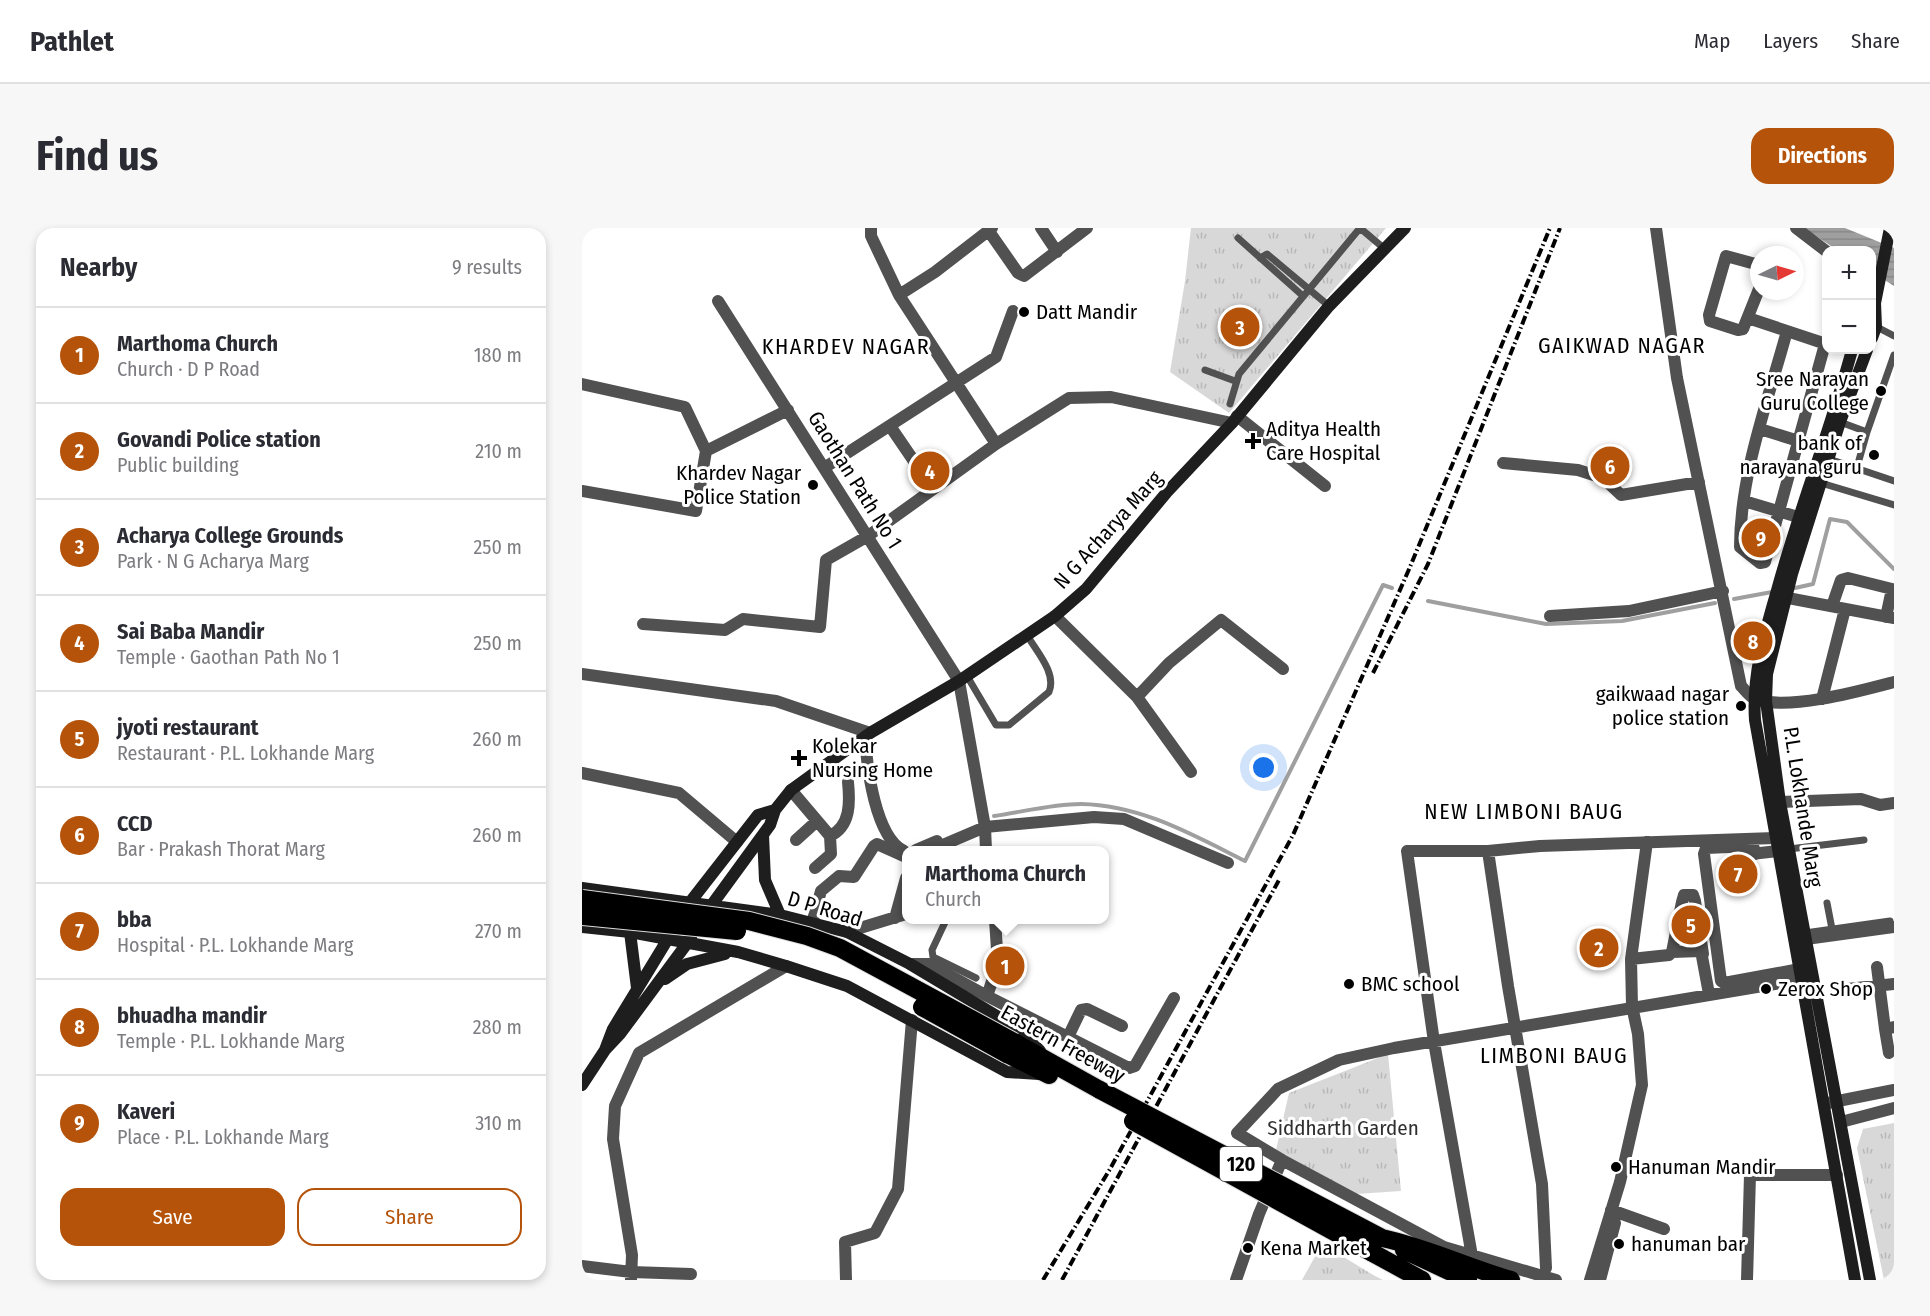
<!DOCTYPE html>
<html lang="en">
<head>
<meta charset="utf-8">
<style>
  :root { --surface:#fff; --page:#f7f7f7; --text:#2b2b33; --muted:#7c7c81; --line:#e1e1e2; --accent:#b45309 }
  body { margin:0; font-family:"Fira Sans Condensed",sans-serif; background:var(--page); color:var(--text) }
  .controls { position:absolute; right:18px; top:18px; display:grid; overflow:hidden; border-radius:12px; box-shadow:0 3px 9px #0003 }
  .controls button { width:54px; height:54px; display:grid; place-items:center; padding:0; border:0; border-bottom:2px solid var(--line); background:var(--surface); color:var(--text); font:30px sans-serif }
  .compass { position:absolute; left:1168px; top:18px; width:54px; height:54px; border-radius:50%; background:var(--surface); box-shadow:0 3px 9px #0003; rotate:85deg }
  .you { position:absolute; left:682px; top:540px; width:21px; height:21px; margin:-15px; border:4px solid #fff; border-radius:50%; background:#1a73e8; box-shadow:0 0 0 9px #1a73e833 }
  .badge { display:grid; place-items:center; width:39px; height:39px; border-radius:50%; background:var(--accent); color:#fff; font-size:20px; font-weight:700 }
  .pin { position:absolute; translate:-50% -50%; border:3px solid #fff; box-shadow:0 2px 6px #0006 }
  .popup { position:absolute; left:320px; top:618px; width:207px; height:78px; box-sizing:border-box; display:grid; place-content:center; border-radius:12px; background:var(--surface); filter:drop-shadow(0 2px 4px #0005); font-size:20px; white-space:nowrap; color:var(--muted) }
  .popup b { font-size:22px; color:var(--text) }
  .popup::after { content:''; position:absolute; left:50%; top:100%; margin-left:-12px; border:12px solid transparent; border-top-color:var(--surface) }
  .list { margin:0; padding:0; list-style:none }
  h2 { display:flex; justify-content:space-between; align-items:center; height:78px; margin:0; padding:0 24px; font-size:26px }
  h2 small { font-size:20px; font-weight:400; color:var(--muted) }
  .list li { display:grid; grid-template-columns:39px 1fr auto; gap:18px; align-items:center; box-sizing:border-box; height:96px; padding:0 24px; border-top:2px solid var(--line) }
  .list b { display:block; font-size:22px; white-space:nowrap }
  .list p { margin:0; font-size:20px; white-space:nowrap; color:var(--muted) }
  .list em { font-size:20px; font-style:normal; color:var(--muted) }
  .actions { display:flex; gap:12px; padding:18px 24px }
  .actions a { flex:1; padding:14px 0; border:2px solid var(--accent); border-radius:18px; text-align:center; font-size:21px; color:var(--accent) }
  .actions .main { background:var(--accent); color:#fff }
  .map { position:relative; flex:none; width:1312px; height:1052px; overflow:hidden; border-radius:18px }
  header { display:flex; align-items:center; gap:36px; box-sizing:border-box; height:84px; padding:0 30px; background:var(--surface); border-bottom:2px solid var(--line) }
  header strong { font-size:28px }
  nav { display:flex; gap:33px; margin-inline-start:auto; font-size:21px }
  .intro { display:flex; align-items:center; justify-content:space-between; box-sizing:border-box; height:144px; padding:0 36px }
  h1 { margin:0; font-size:42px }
  .button { padding:15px 27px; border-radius:18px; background:var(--accent); color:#fff; font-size:21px; font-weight:700 }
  main { display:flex; gap:36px; padding:0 36px }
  aside { flex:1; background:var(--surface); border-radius:18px; box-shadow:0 3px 9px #0003 }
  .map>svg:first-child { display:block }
</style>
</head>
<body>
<header>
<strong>Pathlet</strong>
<nav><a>Map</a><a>Layers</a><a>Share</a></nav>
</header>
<div class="intro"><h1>Find us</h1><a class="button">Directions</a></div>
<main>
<aside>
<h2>Nearby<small>9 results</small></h2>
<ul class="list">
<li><span class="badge">1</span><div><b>Marthoma Church</b><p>Church · D P Road</p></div><em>180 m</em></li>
<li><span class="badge">2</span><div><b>Govandi Police station</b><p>Public building</p></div><em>210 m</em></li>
<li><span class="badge">3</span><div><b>Acharya College Grounds</b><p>Park · N G Acharya Marg</p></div><em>250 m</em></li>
<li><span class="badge">4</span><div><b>Sai Baba Mandir</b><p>Temple · Gaothan Path No 1</p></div><em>250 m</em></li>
<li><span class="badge">5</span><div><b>jyoti restaurant</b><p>Restaurant · P.L. Lokhande Marg</p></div><em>260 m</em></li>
<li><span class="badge">6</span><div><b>CCD</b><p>Bar · Prakash Thorat Marg</p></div><em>260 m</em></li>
<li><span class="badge">7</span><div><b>bba</b><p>Hospital · P.L. Lokhande Marg</p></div><em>270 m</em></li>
<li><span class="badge">8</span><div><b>bhuadha mandir</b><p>Temple · P.L. Lokhande Marg</p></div><em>280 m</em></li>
<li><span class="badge">9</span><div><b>Kaveri</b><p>Place · P.L. Lokhande Marg</p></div><em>310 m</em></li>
</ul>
<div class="actions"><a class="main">Save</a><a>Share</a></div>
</aside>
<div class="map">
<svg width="1312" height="1052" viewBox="0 0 1312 1052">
  <defs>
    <pattern id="park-tufts" width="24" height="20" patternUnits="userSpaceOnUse" patternTransform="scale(1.5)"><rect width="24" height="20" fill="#d8d8d8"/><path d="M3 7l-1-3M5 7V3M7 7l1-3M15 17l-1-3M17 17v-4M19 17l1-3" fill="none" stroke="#b8b8b8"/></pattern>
    <pattern id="water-rules" width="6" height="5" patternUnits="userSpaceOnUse" patternTransform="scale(1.5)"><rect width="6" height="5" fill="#9f9f9f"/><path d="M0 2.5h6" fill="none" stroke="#878787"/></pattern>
  </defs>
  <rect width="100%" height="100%" fill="#fff"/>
  <!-- park -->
  <path fill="url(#park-tufts)" d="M 609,0 L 804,0 L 647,185 L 588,144 L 603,53 Z
    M 806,826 L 819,963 L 774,966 L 694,922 L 707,865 Z
    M 1312,895 L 1312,1052 L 1302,1052 L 1275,920 L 1281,901 Z
    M 740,1016 L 793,1048 L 801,1052 L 720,1052 Z"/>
  <!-- water -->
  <path fill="url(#water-rules)" d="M 1222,0 L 1263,0 L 1312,20 L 1312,58 L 1290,44 L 1290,22 L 1255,22 Z"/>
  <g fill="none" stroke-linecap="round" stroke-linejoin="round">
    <!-- stream -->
    <path stroke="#9f9f9f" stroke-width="4" d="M 1213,360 L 1231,356 L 1248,291 L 1265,294 L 1312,341
      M 1152,371 L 1190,364
      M 846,373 L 964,396 L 1040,393 L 1133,375
      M 412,588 C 440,584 471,576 499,576 C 559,577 611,607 663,633 L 801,357 L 810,360"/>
    <defs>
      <path id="motorway" d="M 432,814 L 518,862
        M 425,826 L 467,847
        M 800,1010 C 846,1020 884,1039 929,1052
        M 822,1022 L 886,1052
        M 789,1024 L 840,1052"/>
    </defs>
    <!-- motorway casing -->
    <use href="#motorway" stroke="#dbdbdb" stroke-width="20"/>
    <!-- service -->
    <path stroke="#515151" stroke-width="7" d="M 778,0 L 804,22
      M 656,10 L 721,68
      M 678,30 L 685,26 L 747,78
      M 1293,98 L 1312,108
      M 623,142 L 653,153
      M 648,176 L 657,146 L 778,0
      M 1258,194 L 1285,204 L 1277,232
      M 1285,204 L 1312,127
      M 1247,231 L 1312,253
      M 1239,255 L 1312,277
      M 385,448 L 414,497 L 427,497 L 467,464 C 475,445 454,423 445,407
      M 1207,621 L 1282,612
      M 1245,675 L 1250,701
      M 364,692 L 350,722 L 351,729 L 394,750
      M 1223,705 L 1308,693"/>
    <!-- minor -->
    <path stroke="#515151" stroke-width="12" d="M 289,0 L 289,8 L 317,67 L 414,216
      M 459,0 L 475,24
      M 1074,0 L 1095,150 L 1159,458 C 1163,462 1168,469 1173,471 C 1206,483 1278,463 1312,454
      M 1214,0 L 1244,23
      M 406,2 L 436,45 L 442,48 L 505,0
      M 1177,37 L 1144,28 L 1127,87 L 1128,93 L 1156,102 L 1161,101 L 1177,61
      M 317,67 L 353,44 L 410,0
      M 136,73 L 377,453 L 403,599 L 404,622
      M 1166,90 L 1244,116
      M 1205,103 C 1186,173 1158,246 1158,319 L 1178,335 L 1183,334 L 1243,116
      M 0,156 L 103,179 L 124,223 L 114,283 L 0,263
      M 655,188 L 743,258
      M 308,198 L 351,261
      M 1178,201 L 1239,220
      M 124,223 L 206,182
      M 921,235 L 996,242 L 1021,250 L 1039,267 L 1117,254
      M 242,240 L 414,129 L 431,83
      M 1162,273 L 1216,289
      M 1195,368 L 1312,390
      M 1250,378 L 1259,352 L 1266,350 L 1310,361 L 1304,389
      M 473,388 L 555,469 L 609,544
      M 968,388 L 1047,383 L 1141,363
      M 61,396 L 143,402 L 161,391 L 238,399 L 244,332 L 286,308 L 414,216 L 487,170 L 529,169 L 650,195
      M 0,446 L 194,473 L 288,505
      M 555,469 L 587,435 L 639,392 L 701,441
      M 1240,471 L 1263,381
      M 283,509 C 285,539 293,609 322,623
      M 0,545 L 97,565 L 155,614
      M 209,562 L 248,608 L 249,626 L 233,640
      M 1198,574 L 1279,571 L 1298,577 L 1312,575
      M 248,608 C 269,598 268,574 266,554
      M 214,612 L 235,593
      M 334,622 L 355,613
      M 349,622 L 403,599 L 512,589 L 542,591 L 646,635
      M 906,623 L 926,758 L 960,956 L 964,1040
      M 1174,626 L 1171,618 L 1124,620 L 1122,626 L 1139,753 L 1142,755 L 1218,741
      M 1160,627 L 1196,623
      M 313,690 L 324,650
      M 230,695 L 239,663 L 257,648 L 272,649 L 292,618 L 295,616 L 324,629
      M 265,704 L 324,686
      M 1224,711 L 1312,699
      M 1090,724 L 1119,723 L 1127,766
      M 1049,731 L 1087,727 L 1090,724 L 1100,674 L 1102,667 L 1111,667 L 1113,673 L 1121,726
      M 328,736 L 347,736 L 405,768 L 416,736 L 413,692
      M 1295,739 L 1303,801 L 1312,799
      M 1265,761 L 1312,756
      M 405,768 L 547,840 L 553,838 L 592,770
      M 1303,801 L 1307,825
      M 486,809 L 499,782 L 505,781 L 540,798
      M 1246,875 L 1312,862
      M 1259,894 L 1312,880
      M 700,932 L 862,1019 L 974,1052
      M 1029,982 L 1082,1001
      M 890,1028 L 852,814 L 825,623 L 906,623 L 958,618 L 1193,610
      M 0,1038 L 49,1044 L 109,1046
      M 49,1052 L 50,1027 L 31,911 L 33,878 L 57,825 L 204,738
      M 264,1052 L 263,1014 L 293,1005 L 316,961 L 330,792
      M 654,1052 L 677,986 L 700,932 L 655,905 L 696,861 L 757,832 L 812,820 L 1229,750
      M 1008,1052 L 1038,954 L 1060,857 L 1056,806 L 1050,778 L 1049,731 L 1065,614
      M 1018,1052 L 1033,995
      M 1165,1052 L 1168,947 L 1255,947"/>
    <!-- secondary -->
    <path stroke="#1e1e1e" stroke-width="12" d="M 1290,110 L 1294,99 L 1293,75 L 1308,0
      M 1270,122 C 1248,204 1216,284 1194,366 C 1182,407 1170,449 1173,492 L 1273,1052
      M 1285,122 L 1258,194 L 1210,346 L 1185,446 L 1184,473 L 1198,574 L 1288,1052
      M 181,607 L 183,652 L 198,687
      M 0,660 L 198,687 L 265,704 L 328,736 L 438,802 L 458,823
      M 126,682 L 188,597 L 193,582
      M 0,699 L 48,704 L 156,724 L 204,738 L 265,758 L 425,844 L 457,846
      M 48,704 L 55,760
      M 83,751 L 105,736 L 143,726
      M 23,822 L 31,801 L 109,673 L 176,587 L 193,582 L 209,562 L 288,505 L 377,453 L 473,388 L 504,361 L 585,264 L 650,195 L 747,78 L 823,0
      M 0,857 L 23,822 L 38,806 L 109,710"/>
    <!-- motorway -->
    <use href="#motorway" stroke="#000" stroke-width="18"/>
    <!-- rail -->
    <path stroke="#000" stroke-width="4" stroke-dasharray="9 3 1.5 3" stroke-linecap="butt" d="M 791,445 L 846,336 L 978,0
      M 461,1052 L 528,941 L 711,607 L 828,339 L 968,0
      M 480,1052 L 697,652"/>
    <defs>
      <path id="motorway-bridge" d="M 0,671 L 167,693 L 225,708 L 258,720 L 432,814
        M 0,688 L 155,703
        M 340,779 L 425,826
        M 518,862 L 800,1010
        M 551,893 L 789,1024"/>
    </defs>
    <!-- motorway-bridge casing -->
    <use href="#motorway-bridge" stroke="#dbdbdb" stroke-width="20" stroke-linecap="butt"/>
    <!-- motorway-bridge -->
    <use href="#motorway-bridge" stroke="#000" stroke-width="18"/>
  </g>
  <!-- markers -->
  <g fill="#000" stroke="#fff" stroke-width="2">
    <circle cx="442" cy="84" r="6"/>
    <circle cx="1299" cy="163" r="6"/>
    <path d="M668 204h6v6h6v6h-6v6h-6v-6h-6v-6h6z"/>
    <circle cx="1292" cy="227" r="6"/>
    <circle cx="231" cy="257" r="6"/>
    <circle cx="1159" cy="478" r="6"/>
    <path d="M214 521h6v6h6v6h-6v6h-6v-6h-6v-6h6z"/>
    <circle cx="767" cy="756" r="6"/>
    <circle cx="1184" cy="761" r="6"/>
    <circle cx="1034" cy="939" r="6"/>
    <circle cx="1037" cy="1016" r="6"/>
    <circle cx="666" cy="1020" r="6"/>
  </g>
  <g text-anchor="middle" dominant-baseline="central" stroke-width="6" stroke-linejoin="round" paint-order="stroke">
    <!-- shield labels -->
    <rect fill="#fff" stroke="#4c4c4c" stroke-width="1.5" x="638" y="919" width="42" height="34" rx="4.5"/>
    <g font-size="20" font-weight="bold" fill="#000">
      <text x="659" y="936">120</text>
    </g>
    <!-- poi labels -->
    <g font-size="21" fill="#000" stroke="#fff" text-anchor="start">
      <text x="454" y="84">Datt Mandir</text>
      <text x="1287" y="151" text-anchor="end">Sree Narayan<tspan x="1287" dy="24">Guru College</tspan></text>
      <text x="684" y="201">Aditya Health<tspan x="684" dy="24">Care Hospital</tspan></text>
      <text x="1280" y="215" text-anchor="end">bank of<tspan x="1280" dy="24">narayana guru</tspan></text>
      <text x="219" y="245" text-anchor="end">Khardev Nagar<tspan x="219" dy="24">Police Station</tspan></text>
      <text x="1147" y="466" text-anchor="end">gaikwaad nagar<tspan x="1147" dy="24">police station</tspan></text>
      <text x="230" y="518">Kolekar<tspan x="230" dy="24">Nursing Home</tspan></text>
      <text x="779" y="756">BMC school</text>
      <text x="1196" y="761">Zerox Shop</text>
      <text x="1046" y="939">Hanuman Mandir</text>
      <text x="1049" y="1016">hanuman bar</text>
      <text x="678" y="1020">Kena Market</text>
    </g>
    <!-- street labels -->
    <g font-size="21" fill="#000" stroke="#fff">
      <text transform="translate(273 252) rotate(58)">Gaothan Path No 1</text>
      <text transform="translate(526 302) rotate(-48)">N G Acharya Marg</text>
      <text transform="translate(1221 579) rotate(81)">P.L. Lokhande Marg</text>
      <text transform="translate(243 681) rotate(17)">D P Road</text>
      <text transform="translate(481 816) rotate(29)">Eastern Freeway</text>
    </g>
    <!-- park labels -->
    <g font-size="21" fill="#2f2f2f" stroke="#fff">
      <text x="761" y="900">Siddharth Garden</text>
    </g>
    <!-- neighbourhood labels -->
    <g font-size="22" letter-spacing="1.5" fill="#000" stroke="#fff">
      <text x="1040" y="117">GAIKWAD NAGAR</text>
      <text x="264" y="118">KHARDEV NAGAR</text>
      <text x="942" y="583">NEW LIMBONI BAUG</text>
      <text x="972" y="827">LIMBONI BAUG</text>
    </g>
  </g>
</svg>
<div class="controls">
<button>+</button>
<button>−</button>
</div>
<svg class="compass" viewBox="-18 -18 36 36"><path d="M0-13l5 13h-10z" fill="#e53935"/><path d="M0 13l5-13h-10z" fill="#7c7c81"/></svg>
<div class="you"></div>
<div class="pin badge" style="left:423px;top:738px">1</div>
<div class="popup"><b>Marthoma Church</b>Church</div>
<div class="pin badge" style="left:1017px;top:720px">2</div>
<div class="pin badge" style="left:658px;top:99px">3</div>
<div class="pin badge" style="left:348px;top:243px">4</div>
<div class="pin badge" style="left:1109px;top:697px">5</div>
<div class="pin badge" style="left:1028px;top:238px">6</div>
<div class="pin badge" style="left:1156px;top:646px">7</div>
<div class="pin badge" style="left:1171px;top:413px">8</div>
<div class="pin badge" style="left:1179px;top:310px">9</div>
</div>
</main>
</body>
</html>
